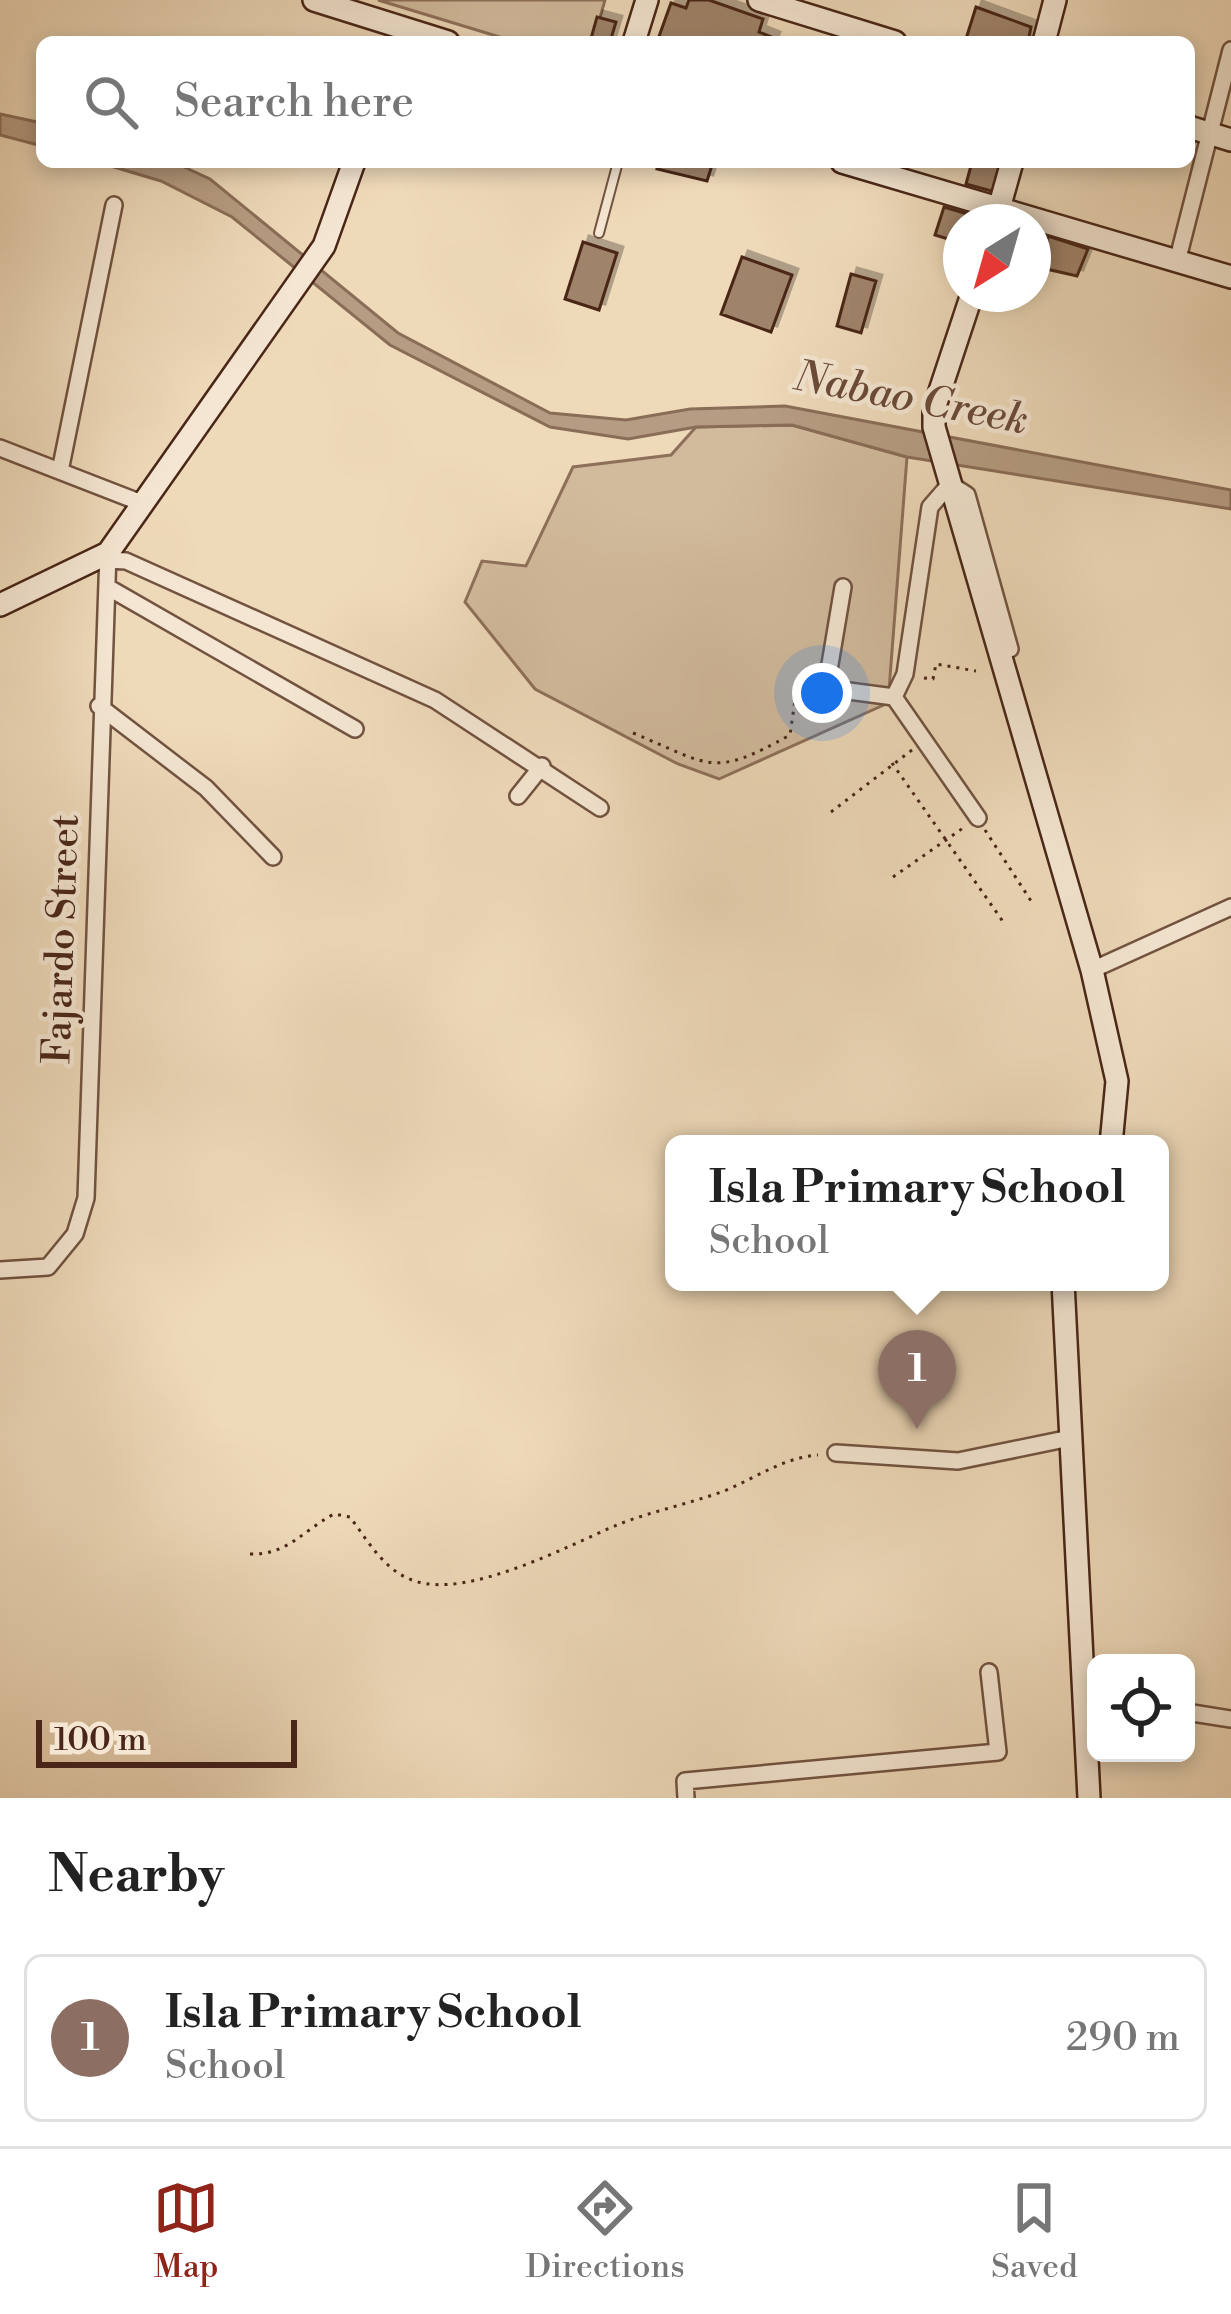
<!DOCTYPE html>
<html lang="en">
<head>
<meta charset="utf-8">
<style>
  :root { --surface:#fff; --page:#f2f2f2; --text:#222; --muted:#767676; --line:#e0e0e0; --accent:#8f2418 }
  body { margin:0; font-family:"Libre Bodoni",serif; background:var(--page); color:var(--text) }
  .controls { position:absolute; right:36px; bottom:36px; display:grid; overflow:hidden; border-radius:18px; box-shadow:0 6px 18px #0003 }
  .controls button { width:108px; height:108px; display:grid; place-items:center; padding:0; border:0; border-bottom:3px solid var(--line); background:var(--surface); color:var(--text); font:60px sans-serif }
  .compass { position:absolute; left:943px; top:204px; width:108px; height:108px; border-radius:50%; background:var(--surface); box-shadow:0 6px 18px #0003; rotate:217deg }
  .scale { position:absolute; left:36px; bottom:30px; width:261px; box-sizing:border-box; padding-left:12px; border:6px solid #492617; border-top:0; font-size:33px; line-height:42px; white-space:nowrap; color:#492617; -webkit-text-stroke:9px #f4e6d2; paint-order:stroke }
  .you { position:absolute; left:822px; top:693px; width:42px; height:42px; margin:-30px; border:9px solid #fff; border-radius:50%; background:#1a73e8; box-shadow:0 0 0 18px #1a73e833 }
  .badge { display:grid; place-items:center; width:78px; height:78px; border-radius:50%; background:var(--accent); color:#fff; font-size:39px; font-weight:700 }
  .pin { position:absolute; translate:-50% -99px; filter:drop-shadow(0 3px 6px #0008) }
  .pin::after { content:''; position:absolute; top:63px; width:42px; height:36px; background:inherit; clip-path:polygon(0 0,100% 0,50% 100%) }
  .popup { position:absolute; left:665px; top:1135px; width:504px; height:156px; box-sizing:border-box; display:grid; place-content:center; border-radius:18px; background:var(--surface); filter:drop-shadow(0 3px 9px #0005); font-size:39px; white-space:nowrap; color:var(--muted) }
  .popup b { font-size:45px; color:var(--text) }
  .popup::after { content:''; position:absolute; left:50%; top:100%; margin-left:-24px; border:24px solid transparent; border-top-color:var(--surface) }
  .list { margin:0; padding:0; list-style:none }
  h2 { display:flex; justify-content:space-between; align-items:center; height:156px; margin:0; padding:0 48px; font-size:51px }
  h2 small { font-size:39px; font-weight:400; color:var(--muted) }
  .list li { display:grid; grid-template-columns:78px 1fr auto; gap:36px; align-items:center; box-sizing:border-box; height:168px; margin:0 24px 24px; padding:0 24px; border:3px solid var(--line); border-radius:18px }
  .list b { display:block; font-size:45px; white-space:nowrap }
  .list p { margin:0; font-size:39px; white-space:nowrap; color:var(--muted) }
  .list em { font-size:39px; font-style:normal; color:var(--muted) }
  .icon { flex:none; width:66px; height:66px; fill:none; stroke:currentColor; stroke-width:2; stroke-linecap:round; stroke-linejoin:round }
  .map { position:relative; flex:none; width:1231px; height:1798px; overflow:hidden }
  .search { position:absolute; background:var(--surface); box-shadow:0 6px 18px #0003; left:36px; right:36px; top:36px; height:132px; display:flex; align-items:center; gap:30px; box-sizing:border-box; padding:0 42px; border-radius:18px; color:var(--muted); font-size:45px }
  .sheet { height:348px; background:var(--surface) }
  nav { display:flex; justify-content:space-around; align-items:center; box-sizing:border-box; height:168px; border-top:3px solid var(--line); background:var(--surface); font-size:33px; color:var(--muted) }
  nav a { display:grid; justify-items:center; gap:6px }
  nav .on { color:var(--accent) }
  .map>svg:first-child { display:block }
</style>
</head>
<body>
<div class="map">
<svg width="1231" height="1798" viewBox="0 0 1231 1798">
  <defs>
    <filter id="shadow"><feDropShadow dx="6" dy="-6" stdDeviation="0" flood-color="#0004"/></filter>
  </defs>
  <rect width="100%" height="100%" fill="#eed9b9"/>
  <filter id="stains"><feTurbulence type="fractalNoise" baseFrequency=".00167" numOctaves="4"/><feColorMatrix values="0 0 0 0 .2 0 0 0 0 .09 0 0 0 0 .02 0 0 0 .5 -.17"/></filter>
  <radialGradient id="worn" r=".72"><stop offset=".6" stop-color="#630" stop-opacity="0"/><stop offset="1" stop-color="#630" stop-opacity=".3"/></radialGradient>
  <!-- green -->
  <path fill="#d2bb9d" stroke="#8e705a" stroke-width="3" d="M 378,0 L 605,0 L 593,42 L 516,42 Z
    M 792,425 L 907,457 L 888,703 L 719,779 L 678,764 L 535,689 L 465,602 L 482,561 L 526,566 L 573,467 L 671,455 L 696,427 Z"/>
  <!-- water -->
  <path fill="#b69c82" stroke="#8a6d57" stroke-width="3" d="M 0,114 L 42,123 L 42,146 L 0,135 Z
    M 97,162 L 173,162 L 210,179 L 398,333 L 550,413 L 626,420 L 690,409 L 785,406 L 1231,490 L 1231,509 L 907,457 L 792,425 L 696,427 L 628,439 L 550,427 L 390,345 L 232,217 L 161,181 Z"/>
  <!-- building -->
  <path fill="#9f836b" stroke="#492617" stroke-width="3" filter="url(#shadow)" d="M 689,0 L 709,0 L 763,19 L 759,32 L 774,38 L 772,42 L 657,42 L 671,3 L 686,8 Z
    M 976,7 L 1031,27 L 1028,42 L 965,42 Z
    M 597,17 L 616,22 L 610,42 L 590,42 Z
    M 659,162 L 713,162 L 707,181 L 657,169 Z
    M 972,162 L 1004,162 L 995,192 L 966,184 Z
    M 944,207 L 991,221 L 990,222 L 961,222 L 961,243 L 935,235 Z
    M 1048,236 L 1088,249 L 1077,276 L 1042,268 Z
    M 583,242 L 617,253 L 599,310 L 565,299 Z
    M 742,257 L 792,275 L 771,332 L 721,314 Z
    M 851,274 L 876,281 L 861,333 L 837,326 Z"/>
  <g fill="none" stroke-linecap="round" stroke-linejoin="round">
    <defs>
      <path id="lane" d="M 599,233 L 618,162"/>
      <path id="street" d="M 1177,262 L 1231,50
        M 0,448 L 139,502
        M 60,471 L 114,205
        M 109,560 L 126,561 L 435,700 L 600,808
        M 843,587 L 826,688 L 894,697 L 905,674 L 930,507 L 950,484 L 967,495 L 1010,649
        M 109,588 L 355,729
        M 894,697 L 978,818
        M 99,706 L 206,788 L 273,857
        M 518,796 L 542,766
        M 1092,970 L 1231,907
        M 0,1270 L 48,1267 L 75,1234 L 86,1198 L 108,553
        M 836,1453 L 958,1461 L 1070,1438
        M 1186,1712 L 1231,1719
        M 686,1798 L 685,1781 L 998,1752 L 989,1672"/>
      <path id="secondary" d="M 314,0 L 448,42
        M 759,0 L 895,42
        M 634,42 L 647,0
        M 1044,42 L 1055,0
        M 1189,127 L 1231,140
        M 842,162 L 1231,277
        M 996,219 L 1012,162
        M 972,294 L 934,409 L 934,427 L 1092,970 L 1117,1081 L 1111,1144
        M 0,605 L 108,553 L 324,246 L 354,162
        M 1063,1282 L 1089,1798"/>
    </defs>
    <!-- lane casing -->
    <use href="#lane" stroke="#725340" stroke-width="12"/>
    <!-- street casing -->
    <use href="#street" stroke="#725340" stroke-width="20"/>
    <!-- secondary casing -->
    <use href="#secondary" stroke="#492617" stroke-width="26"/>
    <!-- path -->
    <path stroke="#492617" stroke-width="3" stroke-dasharray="3 6" stroke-linecap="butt" d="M 924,678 L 933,679 L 936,664 L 976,671
      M 633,733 C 711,765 711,779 790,735 L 797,686 L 808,687
      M 892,763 L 1004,923
      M 831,812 L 912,750
      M 985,830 L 1033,904
      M 893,877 L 966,826
      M 250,1554 C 288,1555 302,1531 334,1514 L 350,1517 C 368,1541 385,1572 415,1581 C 469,1599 567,1546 617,1525 C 652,1511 689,1504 724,1491 C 756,1478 782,1458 818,1455"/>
    <!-- lane -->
    <use href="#lane" stroke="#f4e6d2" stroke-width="8"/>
    <!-- street -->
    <use href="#street" stroke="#f4e6d2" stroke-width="15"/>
    <!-- secondary -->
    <use href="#secondary" stroke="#f4e6d2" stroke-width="21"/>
  </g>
  <g text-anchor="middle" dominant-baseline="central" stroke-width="9" stroke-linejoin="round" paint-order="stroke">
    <!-- street labels -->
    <g font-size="39" fill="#492617" stroke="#f4e6d2">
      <text transform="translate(62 939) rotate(-88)">Fajardo Street</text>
    </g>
    <!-- water labels -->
    <g font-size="42" font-style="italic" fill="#6a4937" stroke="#f4e6d2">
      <text transform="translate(911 399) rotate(11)">Nabao Creek</text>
    </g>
  </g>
  <rect width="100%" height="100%" filter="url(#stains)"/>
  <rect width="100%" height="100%" fill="url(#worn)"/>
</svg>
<div class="controls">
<button><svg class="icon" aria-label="locate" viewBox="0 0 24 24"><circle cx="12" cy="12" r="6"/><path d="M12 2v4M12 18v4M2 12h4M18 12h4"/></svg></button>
</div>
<svg class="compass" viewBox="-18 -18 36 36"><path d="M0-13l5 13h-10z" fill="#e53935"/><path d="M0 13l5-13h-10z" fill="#767676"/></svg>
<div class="scale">100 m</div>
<div class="you"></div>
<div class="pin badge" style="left:917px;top:1429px;background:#8d6e63">1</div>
<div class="popup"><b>Isla Primary School</b>School</div>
<div class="search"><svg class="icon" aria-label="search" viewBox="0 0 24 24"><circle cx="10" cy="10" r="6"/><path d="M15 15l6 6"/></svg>Search here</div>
</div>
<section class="sheet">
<h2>Nearby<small></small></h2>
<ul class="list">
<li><span class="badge" style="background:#8d6e63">1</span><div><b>Isla Primary School</b><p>School</p></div><em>290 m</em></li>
</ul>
</section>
<nav>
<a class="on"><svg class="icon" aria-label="map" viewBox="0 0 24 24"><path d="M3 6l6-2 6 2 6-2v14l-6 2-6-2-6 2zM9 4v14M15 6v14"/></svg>Map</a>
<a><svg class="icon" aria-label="directions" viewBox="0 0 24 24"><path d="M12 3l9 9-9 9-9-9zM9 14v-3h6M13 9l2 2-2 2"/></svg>Directions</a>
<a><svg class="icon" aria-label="saved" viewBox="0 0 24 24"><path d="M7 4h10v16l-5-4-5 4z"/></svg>Saved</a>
</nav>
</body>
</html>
